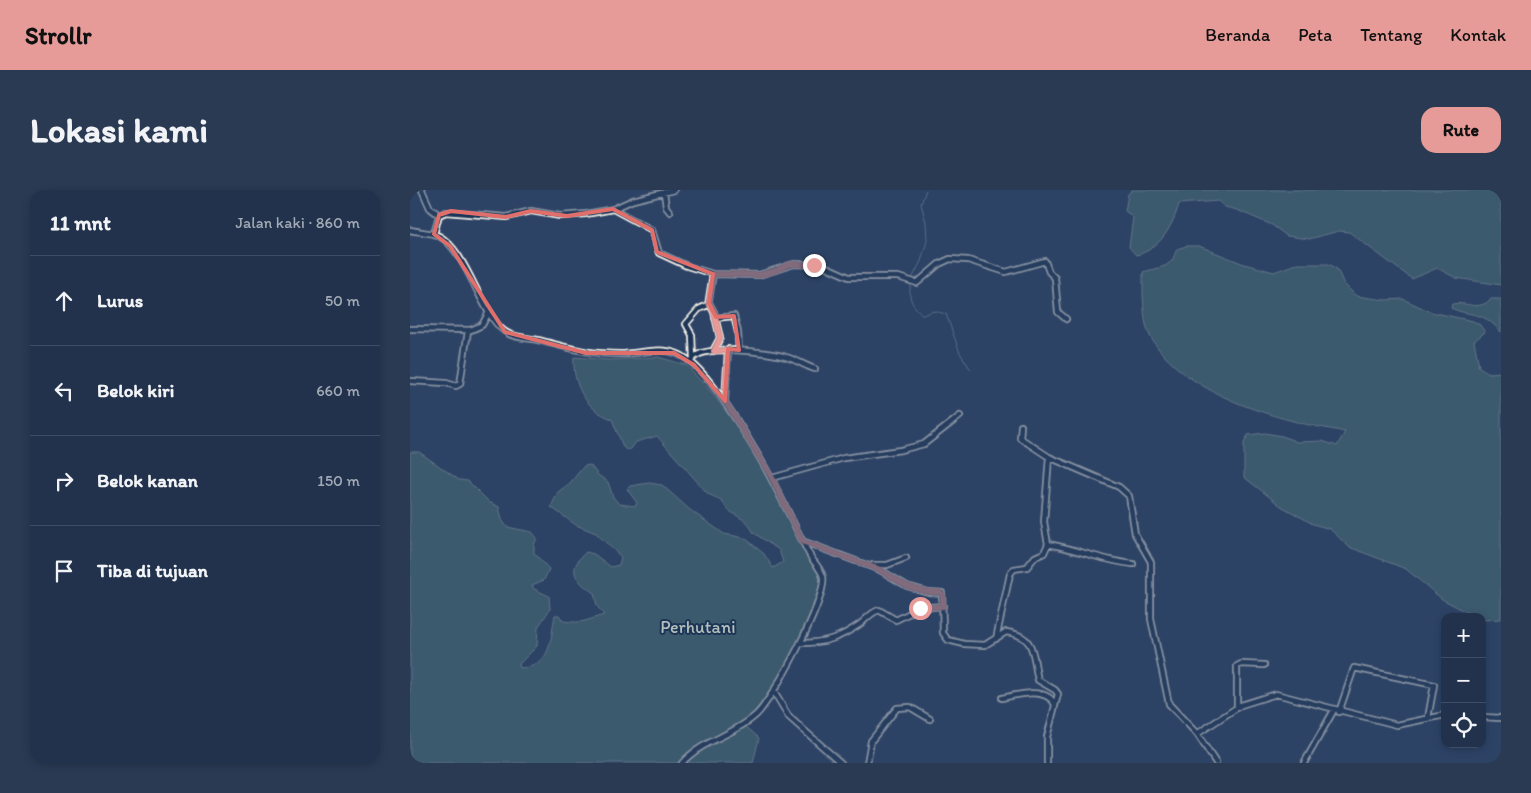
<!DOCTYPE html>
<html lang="id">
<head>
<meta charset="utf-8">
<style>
  :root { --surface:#22324c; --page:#2a3a53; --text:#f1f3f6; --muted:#a2aab5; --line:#3f4d64; --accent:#e69b98 }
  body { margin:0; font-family:Itim,sans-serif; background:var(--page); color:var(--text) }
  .controls { position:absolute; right:15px; bottom:15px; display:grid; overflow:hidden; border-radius:10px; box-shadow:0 2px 8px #0003 }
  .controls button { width:45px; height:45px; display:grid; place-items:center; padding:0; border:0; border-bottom:1px solid var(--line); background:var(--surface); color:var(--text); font:25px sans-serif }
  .stop { position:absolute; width:15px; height:15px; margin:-11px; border:4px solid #e69b98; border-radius:50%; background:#fff }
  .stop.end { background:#e69b98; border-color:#fff; box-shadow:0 1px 5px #0008 }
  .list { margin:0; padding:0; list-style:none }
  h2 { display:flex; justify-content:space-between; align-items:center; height:65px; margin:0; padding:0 20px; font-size:21px }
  h2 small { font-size:16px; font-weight:400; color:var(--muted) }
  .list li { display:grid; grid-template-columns:32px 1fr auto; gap:15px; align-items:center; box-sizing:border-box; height:90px; padding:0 20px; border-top:1px solid var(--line) }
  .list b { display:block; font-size:19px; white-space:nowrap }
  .list em { font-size:16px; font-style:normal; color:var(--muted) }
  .icon { flex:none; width:28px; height:28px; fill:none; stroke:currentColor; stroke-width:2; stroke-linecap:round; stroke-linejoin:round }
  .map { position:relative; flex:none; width:1091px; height:573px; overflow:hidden; border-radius:15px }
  header { display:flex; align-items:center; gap:30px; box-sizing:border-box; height:70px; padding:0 25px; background:var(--accent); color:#111 }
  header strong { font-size:24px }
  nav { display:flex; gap:28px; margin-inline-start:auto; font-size:18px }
  .intro { display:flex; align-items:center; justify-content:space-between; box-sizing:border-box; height:120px; padding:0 30px }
  h1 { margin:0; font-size:35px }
  .button { padding:12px 22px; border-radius:15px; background:var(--accent); color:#111; font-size:18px; font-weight:700 }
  main { display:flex; gap:30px; padding:0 30px }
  aside { flex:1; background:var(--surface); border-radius:15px; box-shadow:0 2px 8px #0003 }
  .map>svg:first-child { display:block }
</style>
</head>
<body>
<header>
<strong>Strollr</strong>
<nav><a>Beranda</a><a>Peta</a><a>Tentang</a><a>Kontak</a></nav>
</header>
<div class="intro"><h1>Lokasi kami</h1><a class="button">Rute</a></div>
<main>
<aside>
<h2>11 mnt<small>Jalan kaki · 860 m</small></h2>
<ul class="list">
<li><svg class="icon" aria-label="ahead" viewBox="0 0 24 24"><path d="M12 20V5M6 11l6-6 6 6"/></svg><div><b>Lurus</b></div><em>50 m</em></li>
<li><svg class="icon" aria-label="left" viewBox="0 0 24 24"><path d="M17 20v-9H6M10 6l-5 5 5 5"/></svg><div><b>Belok kiri</b></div><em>660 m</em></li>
<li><svg class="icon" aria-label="right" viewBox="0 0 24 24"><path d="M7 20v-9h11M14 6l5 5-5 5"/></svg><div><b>Belok kanan</b></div><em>150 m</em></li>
<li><svg class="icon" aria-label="arrive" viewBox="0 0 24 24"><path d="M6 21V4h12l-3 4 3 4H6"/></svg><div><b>Tiba di tujuan</b></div></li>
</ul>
</aside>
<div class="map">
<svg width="1091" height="573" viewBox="0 0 1091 573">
  <rect width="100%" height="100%" fill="#2d4366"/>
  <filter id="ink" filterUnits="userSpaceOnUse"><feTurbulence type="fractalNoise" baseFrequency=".02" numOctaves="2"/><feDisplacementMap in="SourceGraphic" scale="10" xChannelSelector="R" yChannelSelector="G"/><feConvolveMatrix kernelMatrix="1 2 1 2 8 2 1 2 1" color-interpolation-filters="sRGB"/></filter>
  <g filter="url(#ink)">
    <!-- green -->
    <path fill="#4e7477" stroke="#a1b2b0" d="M 722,0 L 1091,0 L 1091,95 L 1046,88 L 1027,78 L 1002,89 L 939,42 L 929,41 L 899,49 L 877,46 L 862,35 L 827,20 L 815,17 L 808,11 L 769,14 C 763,35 750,60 726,65 L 719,57 L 723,27 L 715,21 L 718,4 Z
      M 776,56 L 789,56 L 834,74 L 864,82 L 886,74 L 919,74 L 927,79 L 934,94 L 946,106 L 975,110 L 993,109 L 1021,122 L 1063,131 L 1070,135 L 1075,142 L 1064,151 L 1069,177 L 1079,183 L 1091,182 L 1091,429 L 1072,430 L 1072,427 L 1066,427 L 1032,409 L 996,379 L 939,357 L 920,339 L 903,334 L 871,316 L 834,287 L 834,253 L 838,245 L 855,243 L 872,246 L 887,252 L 912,251 L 927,256 L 935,242 C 918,238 900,236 883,231 C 833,218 766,193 740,146 C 732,132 733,97 733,82 L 755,76 L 762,71 L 767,59 Z
      M 1081,109 L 1091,109 L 1091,142 C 1071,119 1063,128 1041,118 L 1042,114 C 1057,111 1068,122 1081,109 Z
      M 164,167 L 199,170 L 248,167 L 276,175 L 302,203 L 328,238 L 358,285 L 411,390 L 396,436 L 374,479 L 350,518 L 332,533 L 349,548 L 343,573 L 0,573 L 0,262 L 9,262 L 49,290 L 58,291 L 79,312 L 89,317 L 92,330 L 97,337 L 122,342 L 127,348 L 124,355 L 124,363 L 139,379 L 134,390 L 122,395 L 124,399 L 139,406 L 140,419 L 128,437 L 127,456 L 109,474 L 110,478 C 142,477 140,450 145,425 L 149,425 L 153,431 C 174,434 176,430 194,425 L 187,416 L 184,403 C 165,390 156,380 176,362 L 184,364 L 201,377 L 209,375 L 211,367 L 186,343 L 166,335 L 141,317 L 148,302 L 160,293 L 174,276 L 180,275 L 188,285 L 198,292 L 203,307 L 209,314 L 225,316 L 227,313 L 217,299 L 220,296 L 239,293 L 252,295 L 280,320 L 314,344 L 335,348 L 354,364 L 363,378 L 373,372 L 369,360 L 344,343 L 337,332 L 318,320 L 311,310 L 298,304 L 247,246 L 226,252 L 221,259 L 216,260 L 213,257 L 202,229 C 176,220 162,194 164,167 Z"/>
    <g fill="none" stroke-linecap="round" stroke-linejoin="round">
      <!-- stream -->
      <path stroke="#869fab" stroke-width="1" d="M 502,89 L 511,71 L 517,51 L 516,32 L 511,14 L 516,0
        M 501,93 C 498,108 501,115 513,125 L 524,121 L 536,124 L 550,163 L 561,180"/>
      <defs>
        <path id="minor" d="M 12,0 L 20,18 L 29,25
          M 254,2 L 256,17 L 260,22
          M 203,19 L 242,40 L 249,63 L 277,76 L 303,84
          M 0,40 C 9,42 20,42 29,46 C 59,62 72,132 99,144 C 108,148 118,148 128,150 C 160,158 176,164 210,164 C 230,164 249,156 268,164 C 296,175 332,239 348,265 C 367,297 381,329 398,362 C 402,371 411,378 413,387 C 417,410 363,509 346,525 C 323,546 292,550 272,573
          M 24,44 L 29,25 L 36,22 L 96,27 L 121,21 L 150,26 L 176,24 L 203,19 L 223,10 L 264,0
          M 299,113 L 304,122 L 310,148 L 303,161
          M 305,128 L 324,126 L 328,142 L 329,160
          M 0,139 L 61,140 L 72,135 L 79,122
          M 283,168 L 282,145 L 276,134 L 289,119 L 298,115 L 303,84 L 349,85 L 384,74 L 412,75 L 439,87 L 488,87 L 507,93 L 529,74 L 540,69 L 558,70 L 596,82 L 635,71 L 639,82 L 645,88 L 648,122 L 656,129
          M 282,170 C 291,153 360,162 376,167 C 387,170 395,176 405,179
          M 0,191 L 36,193 L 46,196 L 50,194 L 58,141
          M 315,211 L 318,159
          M 611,236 L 610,248 L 639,267 L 709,297 L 719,306 L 725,344 L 741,372 L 741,429 L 759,514 L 787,544 L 831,515 L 866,504 L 987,535 L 1035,525
          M 362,288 L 434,268 L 491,260 L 514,254 L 550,226
          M 392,351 L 470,380 L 497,396 L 518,402 L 532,403 L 533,443 L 538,450 L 554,454 L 575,455 L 596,442 C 627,446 622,465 628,490 L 645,500 L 648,504 L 637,547 L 637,573
          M 638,354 C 667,359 693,371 723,374
          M 463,375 L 477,375 L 496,368
          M 586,449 L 600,384 L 604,379 L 617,377 L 625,367 L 634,363 L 638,354 L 634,332 L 639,267
          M 391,453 C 415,453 430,448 450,434 C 457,429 460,423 469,420 L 486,430 L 510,418 L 533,416
          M 364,502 L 379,527 L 431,573
          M 592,508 C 606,505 637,496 645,515
          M 827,517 L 827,476 L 831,474 L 854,475
          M 929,522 L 944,478 L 1024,495 L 1018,528
          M 1072,527 L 1091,528
          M 787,544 L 806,573
          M 457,573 L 461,551 L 487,518 L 500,517 L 520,529
          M 894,573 L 924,520"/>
      </defs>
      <!-- minor casing -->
      <use href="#minor" stroke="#f4f1e8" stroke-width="8"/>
      <!-- minor -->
      <use href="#minor" stroke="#1d3557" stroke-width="4.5"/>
    </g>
  </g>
  <g fill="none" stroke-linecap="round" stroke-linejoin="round" filter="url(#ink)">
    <!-- route -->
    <path stroke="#e69b98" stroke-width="6" d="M 404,75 L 380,74 L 365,81 L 349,85 L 303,84 L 299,113 L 304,122 L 310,148 L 304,161 L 318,160 L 315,211 L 362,288 L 392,351 L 470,380 L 497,396 L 518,402 L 529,402 L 533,405 L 533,416 L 510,418"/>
  </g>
  <!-- marked area -->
  <path d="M0 0H1091V573H0ZM 203,19 L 242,40 L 247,62 L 303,84 L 299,113 L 306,127 L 324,126 L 329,160 L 318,159 L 315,211 L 284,175 L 264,163 L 176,163 L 95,142 L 40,56 L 24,44 L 29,25 L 41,21 L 96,27 L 121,21 L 157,26 Z" fill="#2d4366" fill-opacity=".55" fill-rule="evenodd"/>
  <path fill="none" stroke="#e06e6b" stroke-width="4" stroke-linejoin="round" d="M 203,19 L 242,40 L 247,62 L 303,84 L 299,113 L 306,127 L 324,126 L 329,160 L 318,159 L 315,211 L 284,175 L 264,163 L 176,163 L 95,142 L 40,56 L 24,44 L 29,25 L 41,21 L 96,27 L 121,21 L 157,26 Z"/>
  <g text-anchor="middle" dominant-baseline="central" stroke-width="4" stroke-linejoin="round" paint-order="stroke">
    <!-- park labels -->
    <g font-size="18" fill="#b2bfbb" stroke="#1d3557">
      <text x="288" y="437">Perhutani</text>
    </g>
  </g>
</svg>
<div class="controls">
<button>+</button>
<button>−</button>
<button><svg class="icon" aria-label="locate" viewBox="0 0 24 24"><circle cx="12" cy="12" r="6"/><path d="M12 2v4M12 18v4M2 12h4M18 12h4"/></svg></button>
</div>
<div class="stop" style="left:510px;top:418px"></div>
<div class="stop end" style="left:404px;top:75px"></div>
</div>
</main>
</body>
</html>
